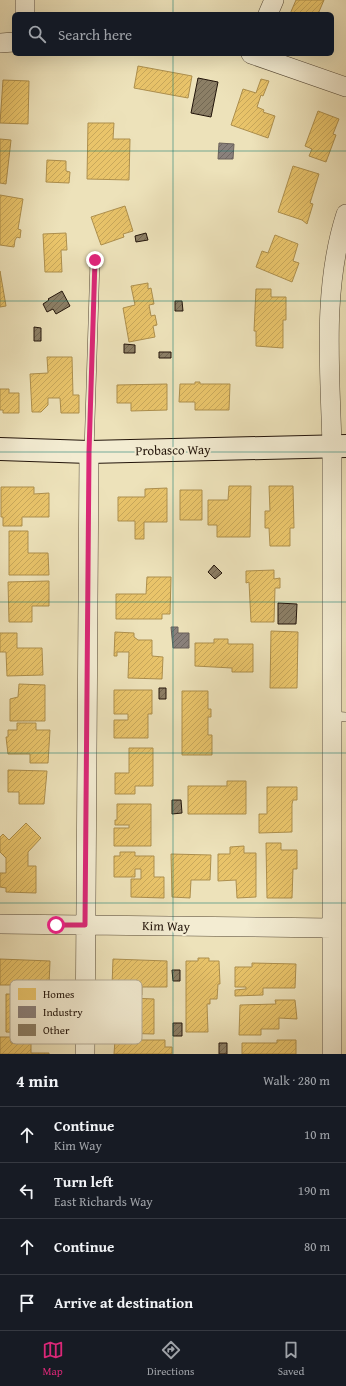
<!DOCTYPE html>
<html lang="en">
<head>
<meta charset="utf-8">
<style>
  :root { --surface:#171b24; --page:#20242c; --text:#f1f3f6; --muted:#9ea1a6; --line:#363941; --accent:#db2777 }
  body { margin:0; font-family:"Gentium Book Plus",serif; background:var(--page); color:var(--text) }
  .stop { position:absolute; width:12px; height:12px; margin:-9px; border:3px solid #db2777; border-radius:50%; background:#fff }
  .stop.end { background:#db2777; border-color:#fff; box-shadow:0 1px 4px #0008 }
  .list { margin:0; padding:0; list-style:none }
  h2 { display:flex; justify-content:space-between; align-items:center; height:52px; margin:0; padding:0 16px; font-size:17px }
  h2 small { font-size:13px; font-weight:400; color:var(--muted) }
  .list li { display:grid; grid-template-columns:26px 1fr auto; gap:12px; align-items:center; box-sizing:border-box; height:56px; padding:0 16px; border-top:1px solid var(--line) }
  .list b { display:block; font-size:15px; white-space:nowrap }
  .list p { margin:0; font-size:13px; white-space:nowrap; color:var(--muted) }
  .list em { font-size:13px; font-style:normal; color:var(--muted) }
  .icon { flex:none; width:22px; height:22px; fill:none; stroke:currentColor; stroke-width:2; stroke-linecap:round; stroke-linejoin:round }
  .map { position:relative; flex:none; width:346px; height:1054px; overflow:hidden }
  .search { position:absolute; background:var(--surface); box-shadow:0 4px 16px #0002; left:12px; right:12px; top:12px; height:44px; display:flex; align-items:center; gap:10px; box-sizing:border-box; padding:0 14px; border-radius:6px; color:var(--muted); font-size:15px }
  .sheet { height:276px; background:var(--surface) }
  nav { display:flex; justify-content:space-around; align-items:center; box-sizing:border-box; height:56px; border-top:1px solid var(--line); background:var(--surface); font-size:11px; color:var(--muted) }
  nav a { display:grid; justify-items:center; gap:2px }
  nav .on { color:var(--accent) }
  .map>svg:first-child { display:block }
</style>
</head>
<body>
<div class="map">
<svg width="346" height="1054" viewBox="0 0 346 1054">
  <defs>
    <pattern id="homes-hatch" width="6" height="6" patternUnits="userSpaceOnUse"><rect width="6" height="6" fill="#e9c46a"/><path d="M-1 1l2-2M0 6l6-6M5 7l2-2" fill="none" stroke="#c8a85b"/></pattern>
    <pattern id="industry-hatch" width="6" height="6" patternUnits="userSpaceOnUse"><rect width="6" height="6" fill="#8a817c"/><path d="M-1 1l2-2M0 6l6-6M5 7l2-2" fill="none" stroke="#706864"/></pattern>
    <pattern id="building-hatch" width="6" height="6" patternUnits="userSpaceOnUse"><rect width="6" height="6" fill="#8c7f66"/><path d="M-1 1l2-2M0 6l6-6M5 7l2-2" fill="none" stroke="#726752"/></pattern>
  </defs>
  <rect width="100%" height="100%" fill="#ede2ba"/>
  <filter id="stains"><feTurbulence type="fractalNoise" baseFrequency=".005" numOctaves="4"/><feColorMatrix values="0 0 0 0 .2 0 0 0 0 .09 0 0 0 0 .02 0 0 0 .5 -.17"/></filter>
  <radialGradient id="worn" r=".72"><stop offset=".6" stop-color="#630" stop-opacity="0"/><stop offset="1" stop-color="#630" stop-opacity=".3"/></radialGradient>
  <!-- homes -->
  <path fill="url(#homes-hatch)" stroke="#ad8f4d" d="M 296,0 L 324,0 L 318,14 L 290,14 Z
    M 138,66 L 192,76 L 188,98 L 134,88 Z
    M 261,79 L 269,81 L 263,96 L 261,95 L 257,107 L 264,110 L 263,112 L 275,116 L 268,138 L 231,125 L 243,89 L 256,93 Z
    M 3,80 L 29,81 L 28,124 L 0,123 Z
    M 318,111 L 339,119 L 333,134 L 336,135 L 326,162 L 309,156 L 312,149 L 305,146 Z
    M 88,123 L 114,123 L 113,139 L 130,139 L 129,180 L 87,179 Z
    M 0,139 L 11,140 L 6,184 L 0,183 Z
    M 47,160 L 66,161 L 66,171 L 70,172 L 69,183 L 46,182 Z
    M 293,166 L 319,174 L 310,203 L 313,204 L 307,224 L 302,220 L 278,212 Z
    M 0,195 L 23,199 L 18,229 L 21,230 L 20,238 L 17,237 L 15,240 L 14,247 L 0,245 Z
    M 125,206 L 133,231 L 123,234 L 124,237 L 101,245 L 91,217 Z
    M 66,233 L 67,250 L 61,250 L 62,272 L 45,272 L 43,234 Z
    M 275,235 L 298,244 L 293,261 L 299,263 L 292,282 L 256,267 L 262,251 L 268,253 Z
    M 0,271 L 6,306 L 0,307 Z
    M 148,283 L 148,289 L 151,288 L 154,304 L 149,305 L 151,316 L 155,315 L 157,325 L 153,326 L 155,337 L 129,342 L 123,308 L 135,305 L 131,286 Z
    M 256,289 L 271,289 L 271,297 L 286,297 L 286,320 L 283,320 L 283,348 L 256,346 L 256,331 L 254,331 Z
    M 47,357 L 72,357 L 73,395 L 79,395 L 79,413 L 61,413 L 60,398 L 48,398 L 48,405 L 41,412 L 32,412 L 30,374 L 48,373 Z
    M 195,382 L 200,382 L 200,384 L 230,384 L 229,410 L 195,410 L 195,402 L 179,402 L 180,384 L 195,384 Z
    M 167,384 L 167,410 L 131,411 L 131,403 L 117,403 L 117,385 Z
    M 0,389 L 9,389 L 9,393 L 19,393 L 19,413 L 3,413 L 3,410 L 0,410 Z
    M 229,486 L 251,486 L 250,537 L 217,537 L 217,525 L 208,525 L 208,500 L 228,500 Z
    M 269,486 L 293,486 L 294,528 L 290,528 L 290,546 L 270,546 L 269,528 L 265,528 L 265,511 L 270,511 Z
    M 1,487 L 34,487 L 34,494 L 49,493 L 49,517 L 22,517 L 22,526 L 3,526 L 3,517 L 1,517 Z
    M 167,488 L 167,522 L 144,522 L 144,539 L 135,539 L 135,521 L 118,521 L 118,497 L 145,497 L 145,489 Z
    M 180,490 L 202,490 L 202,520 L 180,520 Z
    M 9,531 L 28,531 L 28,553 L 48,553 L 49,575 L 9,575 Z
    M 274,570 L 274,579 L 280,578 L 280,588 L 275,588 L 274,622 L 251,622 L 249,582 L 246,583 L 246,571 Z
    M 147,577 L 171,577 L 170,614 L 162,614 L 162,619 L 116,619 L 116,594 L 146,594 Z
    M 49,581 L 49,606 L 32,606 L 32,622 L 9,622 L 8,582 Z
    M 271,631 L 298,632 L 297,688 L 270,688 Z
    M 115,632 L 134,633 L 134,637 L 138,640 L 152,640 L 152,656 L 163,657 L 162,679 L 128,678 L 129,652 L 117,652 L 117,656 L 114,656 Z
    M 0,633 L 17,633 L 17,648 L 42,648 L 43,675 L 7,676 L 6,652 L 0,652 Z
    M 214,639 L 228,639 L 228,644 L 253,644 L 253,672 L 232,672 L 232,668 L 195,666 L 195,643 L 214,643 Z
    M 19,684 L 45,685 L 45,721 L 10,721 L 10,699 L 18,697 Z
    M 114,690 L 152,690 L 152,714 L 148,714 L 148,738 L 114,738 L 114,720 L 128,720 L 128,714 L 114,714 Z
    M 182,691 L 208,691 L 208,709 L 211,709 L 211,717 L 208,717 L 208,735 L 212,735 L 212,755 L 182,755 Z
    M 17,723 L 36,723 L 36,730 L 50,730 L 48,763 L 30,763 L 30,754 L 8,754 L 6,737 L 8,737 L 8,730 L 17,730 Z
    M 129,748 L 153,748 L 153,786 L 135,786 L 135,794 L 115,794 L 115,773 L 129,773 Z
    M 8,770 L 47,771 L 44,804 L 19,804 L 19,792 L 8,792 Z
    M 227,781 L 246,781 L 246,814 L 188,814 L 188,786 L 227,786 Z
    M 267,787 L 297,787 L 297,800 L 293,800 L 292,804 L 292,832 L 259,833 L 259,814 L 267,814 Z
    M 117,804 L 151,804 L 151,846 L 114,846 L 114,828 L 129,828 L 129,825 L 115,825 L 115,820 L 117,820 Z
    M 26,823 L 41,838 L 28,852 L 28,866 L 36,866 L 36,893 L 6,892 L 6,888 L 0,887 L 0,873 L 6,873 L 6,858 L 0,852 L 0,837 L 3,834 L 9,840 Z
    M 266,843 L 281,843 L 281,850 L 297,850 L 297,869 L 293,869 L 292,898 L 267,898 Z
    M 244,846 L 244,853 L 256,853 L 256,897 L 237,898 L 236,880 L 218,881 L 218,854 L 230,854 L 230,847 Z
    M 120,852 L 135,852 L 135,856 L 154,856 L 154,877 L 164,877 L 164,898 L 131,897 L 131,879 L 141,879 L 141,869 L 135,869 L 135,877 L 114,877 L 114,856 L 120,856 Z
    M 171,854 L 211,855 L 210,880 L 191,880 L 190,898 L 172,897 Z
    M 198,958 L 209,958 L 209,961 L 219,961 L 220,984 L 218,984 L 217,999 L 210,999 L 210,1004 L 207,1004 L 208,1032 L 186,1032 L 186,961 L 198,961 Z
    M 0,959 L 50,961 L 49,985 L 0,985 Z
    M 113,959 L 167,961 L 167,987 L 142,987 L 142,995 L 122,995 L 122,986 L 112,986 Z
    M 252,963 L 296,964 L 295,988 L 263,988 L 263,995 L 235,996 L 235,990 L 246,989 L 246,987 L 235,987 L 235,967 L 252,967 Z
    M 6,994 L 48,995 L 48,1013 L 32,1013 L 32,1033 L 6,1032 Z
    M 130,998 L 154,999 L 154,1034 L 114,1033 L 114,1015 L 129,1015 Z
    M 275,1000 L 295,1000 L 297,1019 L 279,1018 L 279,1029 L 261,1029 L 261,1035 L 239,1035 L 240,1005 L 276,1004 Z
    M 0,1037 L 11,1037 L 11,1043 L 31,1043 L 31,1053 L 49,1053 L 49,1054 L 0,1054 Z
    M 115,1040 L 165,1040 L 165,1047 L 172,1047 L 172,1054 L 114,1054 Z
    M 277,1040 L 296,1040 L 296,1054 L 242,1054 L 242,1043 L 277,1043 Z"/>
  <!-- industry -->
  <path fill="url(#industry-hatch)" stroke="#6b605a" d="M 219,143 L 234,144 L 233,159 L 218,159 Z
    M 171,627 L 178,627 L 178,633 L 189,633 L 189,648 L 173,648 Z"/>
  <!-- building -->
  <path fill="url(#building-hatch)" stroke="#22140a" d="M 198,78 L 218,82 L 211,117 L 191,113 Z
    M 146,233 L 148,240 L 136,242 L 135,236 Z
    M 62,291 L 70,306 L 56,314 L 53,309 L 47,312 L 43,304 L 49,300 L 48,299 Z
    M 175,301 L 182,301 L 183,311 L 175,311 Z
    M 34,327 L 41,328 L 41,341 L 34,341 Z
    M 124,344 L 135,345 L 135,353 L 124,353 Z
    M 159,352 L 171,352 L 171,358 L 159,358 Z
    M 214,565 L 222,573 L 215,579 L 208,572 Z
    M 278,603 L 297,604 L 296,624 L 278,624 Z
    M 159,688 L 166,688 L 166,699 L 159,699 Z
    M 172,800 L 181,800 L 182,813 L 172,814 Z
    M 172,970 L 180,970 L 180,981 L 173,981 Z
    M 173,1023 L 182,1023 L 182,1036 L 173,1036 Z
    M 219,1043 L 227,1043 L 227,1054 L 219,1054 Z"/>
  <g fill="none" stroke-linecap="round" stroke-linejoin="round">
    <defs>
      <path id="lane" d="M 89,452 L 95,260
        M 332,716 L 346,717"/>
      <path id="street" d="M 25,0 L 25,14
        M 268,14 L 274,0
        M 0,43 L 14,42
        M 251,54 L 346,87
        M 0,924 L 332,928
        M 85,1054 L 89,452
        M 332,1054 L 332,446 C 330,369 322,288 346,214"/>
      <path id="secondary" d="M 0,449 L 89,452 L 346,446"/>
    </defs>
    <!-- lane casing -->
    <use href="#lane" stroke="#554836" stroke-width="10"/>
    <!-- street casing -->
    <use href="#street" stroke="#554836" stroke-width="20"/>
    <!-- secondary casing -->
    <use href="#secondary" stroke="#22140a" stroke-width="24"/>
    <!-- lane -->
    <use href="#lane" stroke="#f3ecd2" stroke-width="9"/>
    <!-- street -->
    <use href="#street" stroke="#f3ecd2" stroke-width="19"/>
    <!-- secondary -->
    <use href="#secondary" stroke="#f3ecd2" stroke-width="22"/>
  </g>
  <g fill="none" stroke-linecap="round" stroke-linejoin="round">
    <!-- route -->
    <path stroke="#db2777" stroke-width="5" d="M 56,925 L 85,925 L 89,452 L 95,260"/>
  </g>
  <!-- grid -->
  <path fill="none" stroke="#0f766e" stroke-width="1" stroke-opacity="0.55" d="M 173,0 L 173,14M 173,54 L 173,1054M 0,151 L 346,151M 0,301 L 346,301M 0,452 L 346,452M 0,602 L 346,602M 0,753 L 346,753M 0,903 L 346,903"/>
  <g text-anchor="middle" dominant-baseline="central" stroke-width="4" stroke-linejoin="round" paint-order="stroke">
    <!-- street labels -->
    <g font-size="13" fill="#22140a" stroke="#f3ecd2">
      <text transform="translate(173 450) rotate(-1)">Probasco Way</text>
      <text transform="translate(166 926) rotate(1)">Kim Way</text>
    </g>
  </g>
  <!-- legend -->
  <rect x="10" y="980" width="132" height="64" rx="6" fill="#f3ecd2" stroke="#b4ab96" stroke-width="1"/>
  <rect x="18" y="988" width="18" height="12" fill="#e9c46a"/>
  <rect x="18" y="1006" width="18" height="12" fill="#8a817c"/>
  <rect x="18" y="1024" width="18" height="12" fill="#8c7f66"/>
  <g font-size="11" fill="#22140a">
    <text x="43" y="998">Homes</text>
    <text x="43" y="1016">Industry</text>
    <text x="43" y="1034">Other</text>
  </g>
  <rect width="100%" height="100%" filter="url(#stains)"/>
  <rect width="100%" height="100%" fill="url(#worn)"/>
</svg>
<div class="stop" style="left:56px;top:925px"></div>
<div class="stop end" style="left:95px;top:260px"></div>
<div class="search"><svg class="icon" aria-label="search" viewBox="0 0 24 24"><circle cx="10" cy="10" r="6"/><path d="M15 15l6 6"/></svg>Search here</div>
</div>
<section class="sheet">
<h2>4 min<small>Walk · 280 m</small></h2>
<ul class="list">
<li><svg class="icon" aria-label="ahead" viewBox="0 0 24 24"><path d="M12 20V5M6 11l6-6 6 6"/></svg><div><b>Continue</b><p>Kim Way</p></div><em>10 m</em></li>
<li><svg class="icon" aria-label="left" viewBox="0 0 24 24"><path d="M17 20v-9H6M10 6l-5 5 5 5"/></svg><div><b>Turn left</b><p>East Richards Way</p></div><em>190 m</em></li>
<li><svg class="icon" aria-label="ahead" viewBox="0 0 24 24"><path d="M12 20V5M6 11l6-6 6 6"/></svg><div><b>Continue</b></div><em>80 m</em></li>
<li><svg class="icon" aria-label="arrive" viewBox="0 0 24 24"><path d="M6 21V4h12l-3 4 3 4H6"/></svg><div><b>Arrive at destination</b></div></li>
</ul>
</section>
<nav>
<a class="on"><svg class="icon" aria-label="map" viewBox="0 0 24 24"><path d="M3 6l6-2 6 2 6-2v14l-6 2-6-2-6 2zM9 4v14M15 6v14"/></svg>Map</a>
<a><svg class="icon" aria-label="directions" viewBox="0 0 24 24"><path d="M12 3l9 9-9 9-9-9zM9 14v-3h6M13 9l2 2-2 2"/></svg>Directions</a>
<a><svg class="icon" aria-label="saved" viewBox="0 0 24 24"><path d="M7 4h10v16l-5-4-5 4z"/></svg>Saved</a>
</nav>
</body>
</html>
